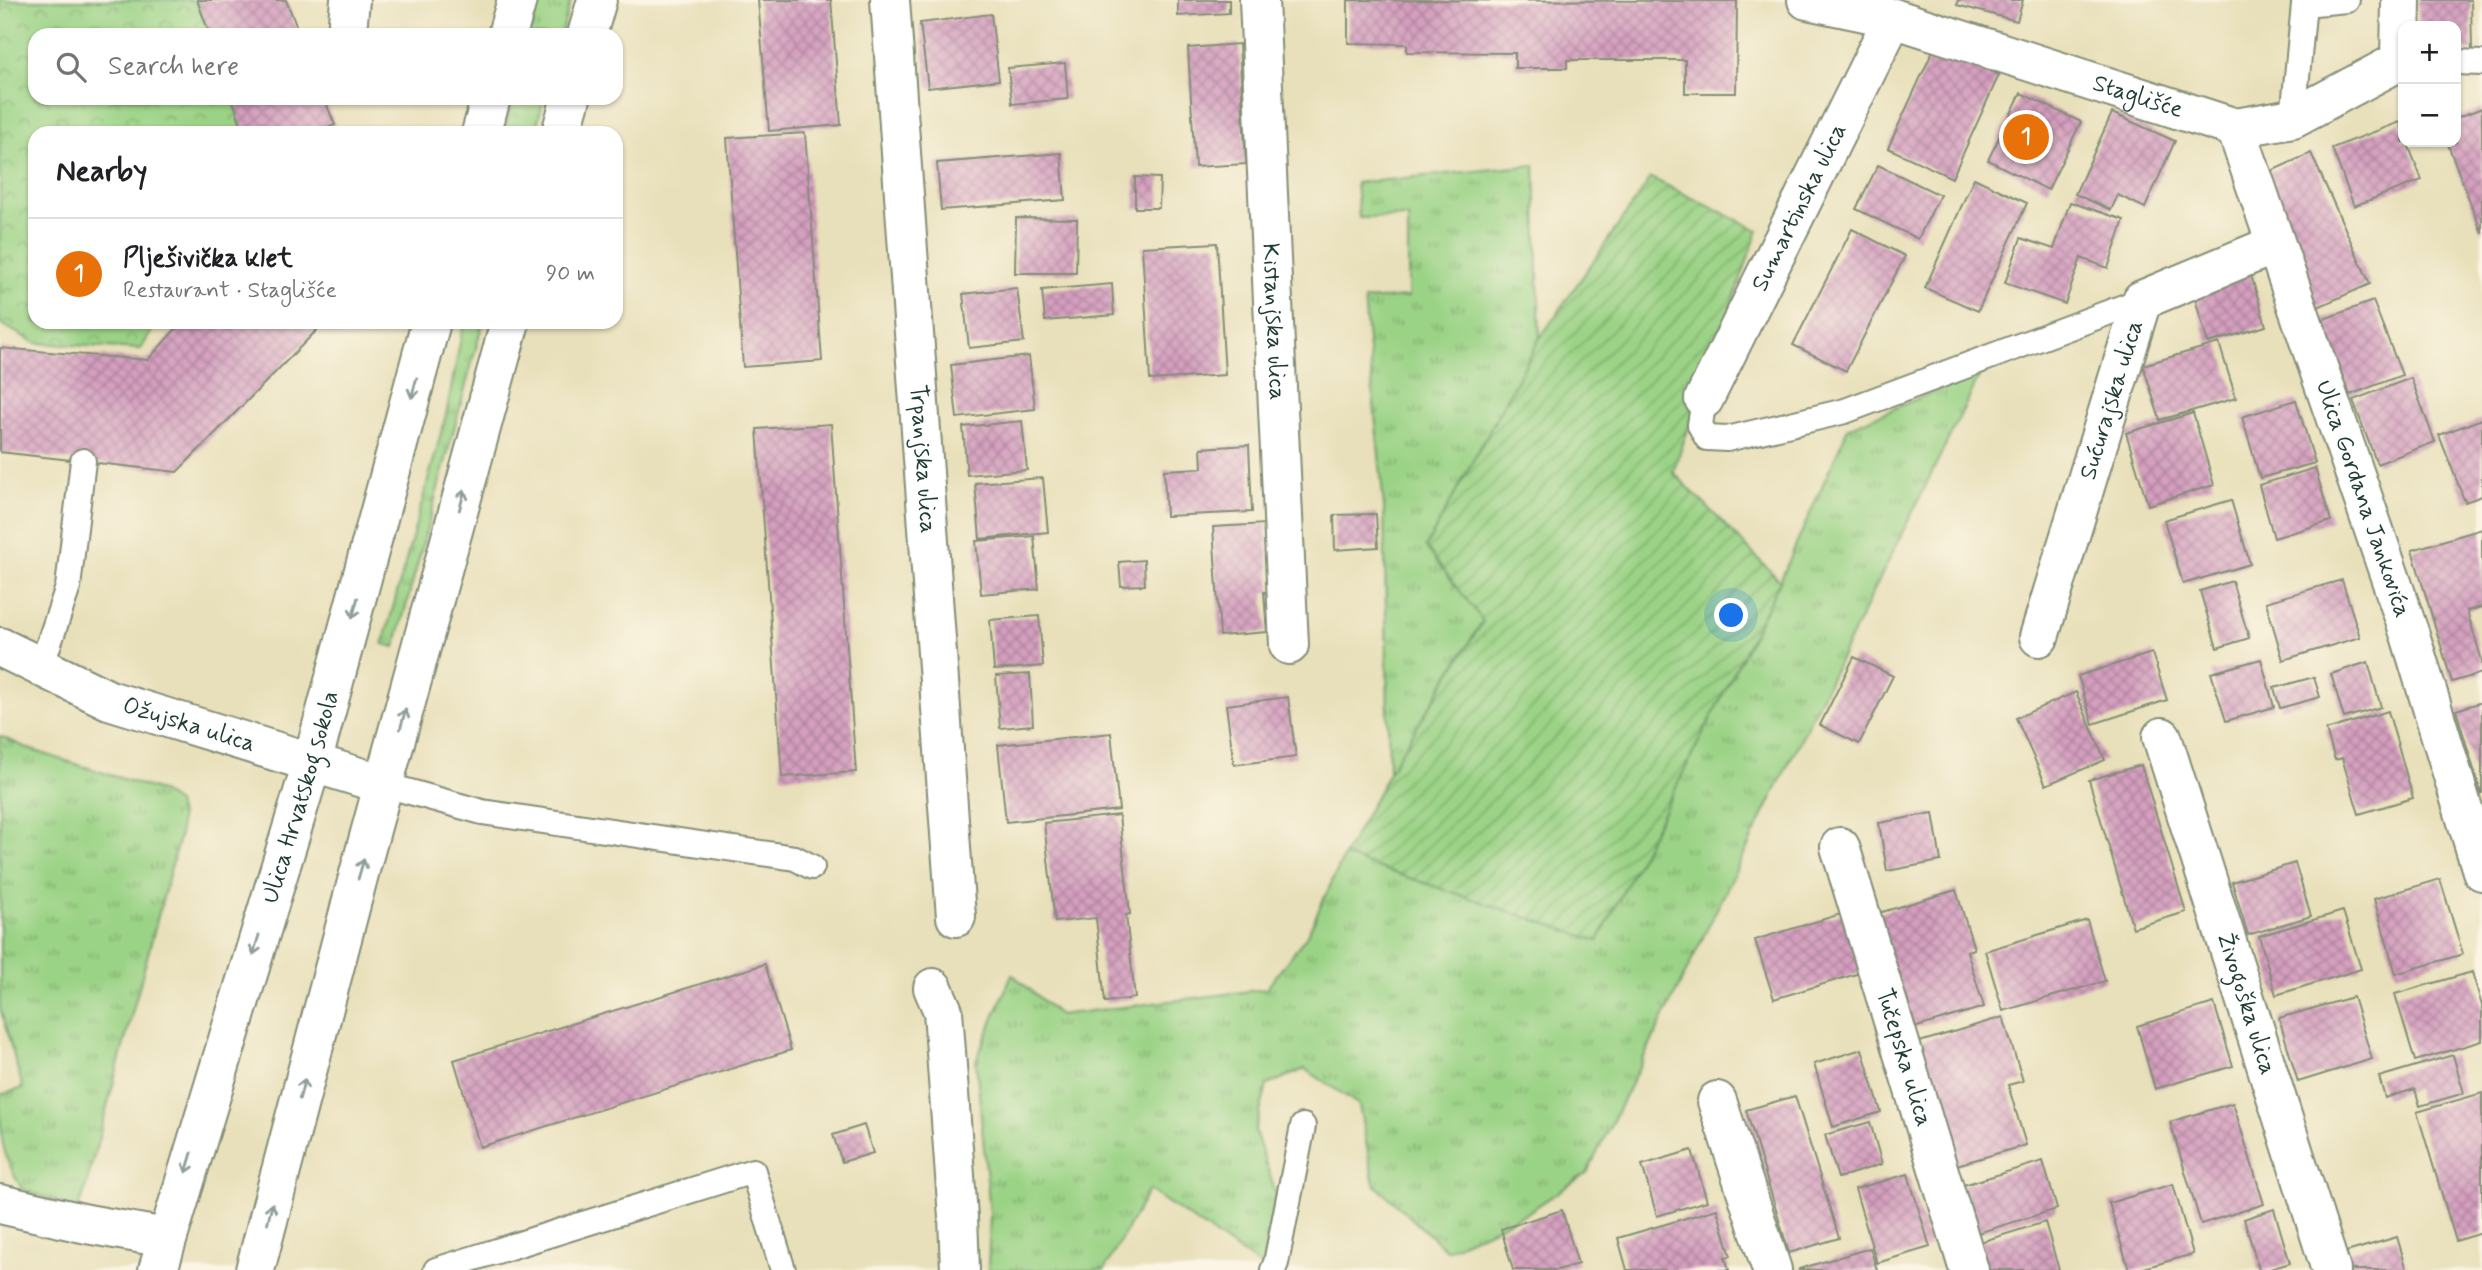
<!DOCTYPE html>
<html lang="en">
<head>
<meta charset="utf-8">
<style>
  :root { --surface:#fff; --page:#f2f2f2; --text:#202124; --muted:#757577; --line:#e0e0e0; --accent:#db2777 }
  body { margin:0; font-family:Mynerve,sans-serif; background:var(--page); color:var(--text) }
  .controls { position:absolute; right:21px; top:21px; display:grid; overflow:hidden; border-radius:14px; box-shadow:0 2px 5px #0004 }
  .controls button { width:63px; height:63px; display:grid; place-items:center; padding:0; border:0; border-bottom:2px solid var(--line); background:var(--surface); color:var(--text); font:35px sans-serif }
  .you { position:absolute; left:1732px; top:616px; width:24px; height:24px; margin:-18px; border:5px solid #fff; border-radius:50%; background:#1a73e8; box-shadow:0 0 0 10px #1a73e833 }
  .badge { display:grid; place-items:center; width:46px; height:46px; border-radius:50%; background:var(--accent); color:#fff; font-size:23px; font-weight:700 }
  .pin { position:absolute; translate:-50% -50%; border:4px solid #fff; box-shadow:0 2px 7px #0006 }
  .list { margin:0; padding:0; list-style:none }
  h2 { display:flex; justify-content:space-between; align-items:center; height:91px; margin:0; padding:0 28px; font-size:30px }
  h2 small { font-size:23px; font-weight:400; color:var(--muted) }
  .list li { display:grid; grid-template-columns:46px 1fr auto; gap:21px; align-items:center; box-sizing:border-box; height:112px; padding:0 28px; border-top:2px solid var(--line) }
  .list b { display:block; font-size:26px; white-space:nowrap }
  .list p { margin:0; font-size:23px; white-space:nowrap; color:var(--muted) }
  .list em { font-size:23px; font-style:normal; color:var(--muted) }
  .icon { flex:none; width:38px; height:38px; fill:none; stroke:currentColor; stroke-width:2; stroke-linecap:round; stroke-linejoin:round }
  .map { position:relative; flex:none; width:2482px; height:1270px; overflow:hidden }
  .search { position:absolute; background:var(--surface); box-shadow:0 2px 5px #0004; left:28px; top:28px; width:595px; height:77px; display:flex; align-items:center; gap:18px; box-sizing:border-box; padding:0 24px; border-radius:21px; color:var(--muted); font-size:26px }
  .panel { position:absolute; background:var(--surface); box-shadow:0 2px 5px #0004; left:28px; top:126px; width:595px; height:203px; border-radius:21px }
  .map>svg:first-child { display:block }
</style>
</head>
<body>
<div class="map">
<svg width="2482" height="1270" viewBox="0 0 2482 1270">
  <defs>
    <pattern id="grass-tufts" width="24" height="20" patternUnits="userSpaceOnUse" patternTransform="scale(1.75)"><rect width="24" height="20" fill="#9bd386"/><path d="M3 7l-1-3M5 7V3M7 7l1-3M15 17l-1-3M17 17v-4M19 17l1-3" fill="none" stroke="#7eac6e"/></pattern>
    <pattern id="park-crowns" width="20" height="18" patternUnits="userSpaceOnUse" patternTransform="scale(1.75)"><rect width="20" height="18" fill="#9bd386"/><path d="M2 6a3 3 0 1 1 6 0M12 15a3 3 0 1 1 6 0" fill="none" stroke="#7eac6e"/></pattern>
    <pattern id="garden-furrows" width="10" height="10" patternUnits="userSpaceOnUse" patternTransform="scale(1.75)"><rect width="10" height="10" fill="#9bd386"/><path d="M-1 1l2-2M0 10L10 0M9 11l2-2" fill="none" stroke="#7eac6e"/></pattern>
    <pattern id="building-cross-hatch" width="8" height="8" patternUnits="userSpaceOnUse" patternTransform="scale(1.75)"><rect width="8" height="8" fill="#d59fbf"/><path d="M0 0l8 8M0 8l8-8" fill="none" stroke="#ac839c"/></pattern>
  </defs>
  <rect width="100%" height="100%" fill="#fcf5e5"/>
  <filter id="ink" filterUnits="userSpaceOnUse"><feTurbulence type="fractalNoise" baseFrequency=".0143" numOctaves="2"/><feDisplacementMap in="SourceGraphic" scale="14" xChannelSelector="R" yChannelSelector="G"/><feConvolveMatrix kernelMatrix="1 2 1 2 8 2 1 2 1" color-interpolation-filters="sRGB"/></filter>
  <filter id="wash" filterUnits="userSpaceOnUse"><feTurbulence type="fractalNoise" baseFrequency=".00686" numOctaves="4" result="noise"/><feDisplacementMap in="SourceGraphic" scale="28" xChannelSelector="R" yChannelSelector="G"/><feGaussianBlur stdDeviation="1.57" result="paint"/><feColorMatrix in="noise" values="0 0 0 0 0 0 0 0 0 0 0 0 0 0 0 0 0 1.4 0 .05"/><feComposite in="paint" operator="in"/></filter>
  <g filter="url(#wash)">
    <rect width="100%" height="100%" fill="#e8e0ba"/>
    <!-- grass -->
    <path fill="url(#grass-tufts)" stroke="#5d885d" stroke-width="2" d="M 539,0 L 571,0 L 561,35 L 529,35 Z
      M 512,98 L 544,98 L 535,133 L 504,133 Z
      M 1535,165 L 1540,338 L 1426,547 L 1483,620 L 1389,772 L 1384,507 L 1364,300 L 1408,297 L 1408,217 L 1359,218 L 1356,183 Z
      M 464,322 L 483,322 L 395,647 L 383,644 L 446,415 Z
      M 1982,371 L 1587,1173 L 1525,1214 L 1446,1250 L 1374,1184 L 1359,1105 L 1305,1069 L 1267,1085 L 1255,1131 L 1276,1194 L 1262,1267 L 1149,1190 L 1104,1270 L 988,1270 L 990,1214 L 976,1061 L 1012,974 L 1059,1015 L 1266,989 L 1307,935 L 1344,856 L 1598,941 L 1780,581 L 1848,428 Z
      M 0,736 L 29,749 L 160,791 L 177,803 L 180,815 L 180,834 L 83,1197 L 77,1209 L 22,1189 C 0,1152 0,1137 0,1095 L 23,1088 L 0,1008 Z"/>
    <!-- park -->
    <path fill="url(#park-crowns)" stroke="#5d885d" stroke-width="2" d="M 0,0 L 197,0 L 210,35 L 35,35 L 35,98 L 232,98 L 244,133 L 35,133 L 35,322 L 157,322 L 141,349 L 35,343 L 0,323 Z"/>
    <!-- garden -->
    <path fill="url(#garden-furrows)" stroke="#5d885d" stroke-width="2" d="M 1651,178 L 1758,230 L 1673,472 L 1780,581 L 1598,941 L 1344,856 L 1389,772 L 1483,621 L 1426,547 L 1540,338 Z"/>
    <g id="blocks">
      <!-- building -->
      <path fill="url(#building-cross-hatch)" d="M 197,0 L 286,0 L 300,35 L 210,35 Z
        M 758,0 L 831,0 L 841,125 L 769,131 Z
        M 1178,0 L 1229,0 L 1229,13 L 1178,16 Z
        M 1348,0 L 1737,1 L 1736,93 L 1685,93 L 1685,60 L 1567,60 L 1567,68 L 1515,68 L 1515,53 L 1407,52 L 1407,44 L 1348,43 Z
        M 1958,0 L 2023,0 L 2017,21 L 1957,5 Z
        M 2418,0 L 2471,0 L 2472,50 L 2456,50 L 2456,26 L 2419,26 Z
        M 991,14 L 999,80 L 928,88 L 920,23 Z
        M 1239,44 L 1246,164 L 1195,167 L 1188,48 Z
        M 1935,46 L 1999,75 L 1952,178 L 1888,148 Z
        M 1065,63 L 1068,99 L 1012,104 L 1008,68 Z
        M 2021,93 L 2081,122 L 2048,190 L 1988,160 Z
        M 232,98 L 324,98 L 335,125 L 315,133 L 244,133 Z
        M 2482,108 L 2482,233 L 2447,142 L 2456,142 L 2456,118 Z
        M 2112,113 L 2175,141 L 2145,208 L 2118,195 L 2111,210 L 2075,194 Z
        M 2400,122 L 2403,131 L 2403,142 L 2407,142 L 2422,180 L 2354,206 L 2332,148 Z
        M 805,133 L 822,361 L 743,367 L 727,138 Z
        M 1061,153 L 1065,200 L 941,210 L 937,163 Z
        M 2311,153 L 2370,284 L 2316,308 L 2258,177 Z
        M 1878,165 L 1940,195 L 1918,239 L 1856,209 Z
        M 1135,177 L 1160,178 L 1159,208 L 1135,208 Z
        M 1974,178 L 2027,203 L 1978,311 L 1925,288 Z
        M 2070,202 L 2124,220 L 2108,268 L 2081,258 L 2065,304 L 2005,283 L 2021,238 L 2054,249 Z
        M 1016,218 L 1077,219 L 1076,273 L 1015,273 Z
        M 1852,229 L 1905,256 L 1846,371 L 1793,345 Z
        M 1217,243 L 1225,375 L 1150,380 L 1142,247 Z
        M 2249,268 L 2266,326 L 2208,343 L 2191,285 Z
        M 1112,284 L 1114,315 L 1045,321 L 1042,290 Z
        M 1017,288 L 1024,342 L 969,348 L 963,294 Z
        M 2373,301 L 2402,375 L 2350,395 L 2321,320 Z
        M 182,322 L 322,322 L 321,326 L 177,472 L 0,452 L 0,348 L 148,360 Z
        M 2219,343 L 2236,398 L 2160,420 L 2143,365 Z
        M 1029,356 L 1035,409 L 957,418 L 951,365 Z
        M 2411,378 L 2435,442 L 2377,464 L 2353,400 Z
        M 2296,400 L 2315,463 L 2260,478 L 2242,417 Z
        M 2193,413 L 2214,485 L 2148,505 L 2126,433 Z
        M 2482,419 L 2482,496 L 2465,502 L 2439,435 Z
        M 1022,421 L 1027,470 L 967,475 L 963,427 Z
        M 831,424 L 856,772 L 782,777 L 757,429 Z
        M 1249,445 L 1252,512 L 1166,516 L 1164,470 L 1202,468 L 1201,448 Z
        M 2315,468 L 2331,521 L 2274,538 L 2259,485 Z
        M 1043,478 L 1048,532 L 980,539 L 975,483 Z
        M 2231,500 L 2250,564 L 2183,584 L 2164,520 Z
        M 1376,514 L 1378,547 L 1335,550 L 1334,515 Z
        M 1266,524 L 1271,592 L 1264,592 L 1267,632 L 1220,636 L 1213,527 Z
        M 2482,529 L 2482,607 L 2467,611 L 2482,661 L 2482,673 L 2452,682 L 2412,550 Z
        M 1034,536 L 1039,589 L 981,594 L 976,541 Z
        M 1144,560 L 1145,585 L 1121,586 L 1119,562 Z
        M 2342,580 L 2360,637 L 2283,660 L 2266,602 Z
        M 2232,581 L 2249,638 L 2217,648 L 2200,591 Z
        M 1039,616 L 1043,666 L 994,670 L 990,620 Z
        M 2152,653 L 2167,700 L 2093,724 L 2078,676 Z
        M 1854,657 L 1893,676 L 1859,744 L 1820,725 Z
        M 2261,659 L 2274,707 L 2226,721 L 2211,673 Z
        M 2368,662 L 2381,707 L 2344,718 L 2331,674 Z
        M 1030,674 L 1033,725 L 1000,728 L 996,676 Z
        M 2314,677 L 2320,697 L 2280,708 L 2274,688 Z
        M 2076,692 L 2105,760 L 2046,785 L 2016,718 Z
        M 1288,697 L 1296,757 L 1234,765 L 1226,705 Z
        M 2482,702 L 2482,793 L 2481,793 L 2456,710 Z
        M 2388,711 L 2413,798 L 2359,814 L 2342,758 L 2335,760 L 2326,730 Z
        M 1111,733 L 1119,810 L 1006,822 L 998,745 Z
        M 2141,765 L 2186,912 L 2133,928 L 2089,780 Z
        M 1933,813 L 1941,861 L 1887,871 L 1879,823 Z
        M 1119,815 L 1130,914 L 1126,915 L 1135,998 L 1105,1002 L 1096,918 L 1055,922 L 1044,823 Z
        M 2295,863 L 2311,916 L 2248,935 L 2232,882 Z
        M 2440,879 L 2463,954 L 2396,974 L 2374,899 Z
        M 1956,890 L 1974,949 L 1967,951 L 1984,1007 L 1907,1030 L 1872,915 Z
        M 2343,911 L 2361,969 L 2276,995 L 2259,936 Z
        M 1844,913 L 1863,972 L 1774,999 L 1755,940 Z
        M 2087,920 L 2105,981 L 2003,1011 L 1985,951 Z
        M 765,964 L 791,1050 L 480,1147 L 454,1060 Z
        M 2472,972 L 2482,1006 L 2482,1041 L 2415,1061 L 2395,994 Z
        M 2353,997 L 2372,1059 L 2298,1082 L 2279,1018 Z
        M 2214,1003 L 2233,1066 L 2155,1089 L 2137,1026 Z
        M 2003,1017 L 2023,1081 L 2008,1085 L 2026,1145 L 1950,1167 L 1913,1044 Z
        M 1862,1049 L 1881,1112 L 1833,1127 L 1814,1064 Z
        M 2453,1055 L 2464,1093 L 2420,1106 L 2415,1089 L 2385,1098 L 2379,1077 Z
        M 2482,1093 L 2482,1233 L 2456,1241 L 2417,1112 Z
        M 1795,1096 L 1839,1238 L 1789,1253 L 1746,1110 Z
        M 2233,1103 L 2264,1204 L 2201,1224 L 2170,1122 Z
        M 1870,1122 L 1882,1164 L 1838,1178 L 1825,1135 Z
        M 864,1125 L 873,1153 L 842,1162 L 833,1135 Z
        M 1692,1150 L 1707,1201 L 1657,1216 L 1642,1165 Z
        M 2043,1161 L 2057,1209 L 1971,1235 L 1957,1187 Z
        M 1908,1174 L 1930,1247 L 1877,1263 L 1855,1189 Z
        M 2173,1184 L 2193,1254 L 2137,1270 L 2129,1270 L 2109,1203 Z
        M 1717,1209 L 1731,1256 L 1725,1257 L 1729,1270 L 1627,1270 L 1618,1238 Z
        M 2274,1209 L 2290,1263 L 2267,1270 L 2259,1270 L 2244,1219 Z
        M 1562,1210 L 1578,1264 L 1557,1270 L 1513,1270 L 1501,1229 Z
        M 2045,1222 L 2059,1270 L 1982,1270 L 1974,1244 Z
        M 2397,1237 L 2407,1270 L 2349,1270 L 2343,1253 Z
        M 1870,1248 L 1877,1270 L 1799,1270 L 1799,1269 Z"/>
    </g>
  </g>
  <g filter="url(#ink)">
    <use href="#blocks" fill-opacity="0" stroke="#848e77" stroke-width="2"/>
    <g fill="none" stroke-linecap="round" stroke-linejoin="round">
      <defs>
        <path id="service" d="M 2456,62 L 2482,63
          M 2293,118 L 2304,4 L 2347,0
          M 1704,399 L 1700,425 L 1707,438 L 1727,439 L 1845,411 L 2142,300
          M 41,667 L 68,587 L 83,461
          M 385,785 L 482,812 L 795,858 L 812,867
          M 436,1270 L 753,1171 L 783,1270
          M 1273,1270 L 1276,1263 L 1303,1126"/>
        <g id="minor">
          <path id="s1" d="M 890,0 L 956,917"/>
          <path id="s2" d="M 1259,0 L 1289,645"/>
          <path id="s3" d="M 1807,0 L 1893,18 L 2236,128 L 2293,118 L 2400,61 L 2401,0"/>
          <path d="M 348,21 L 350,0"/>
          <path id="s4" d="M 2236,128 L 2410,635 L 2482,871"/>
          <path id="s5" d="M 1704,399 L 1893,18"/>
          <path id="s6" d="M 2039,637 L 2142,300 L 2274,245"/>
          <path id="s7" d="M 0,647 L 109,700 L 385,785"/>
          <path id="s8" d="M 2162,737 L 2331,1270"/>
          <path id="s9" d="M 1840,847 L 1969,1270"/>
          <path d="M 933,988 L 943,1011 L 958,1217 L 960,1270"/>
          <path d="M 1717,1101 L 1772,1270"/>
          <path d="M 0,1204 L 87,1224 L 166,1238"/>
        </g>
        <g id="tertiary">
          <path d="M 507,35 L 517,0"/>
          <path d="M 587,35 L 597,0"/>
          <path d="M 481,133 L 491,98"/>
          <path d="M 561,133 L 571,98"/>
          <path id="s10" d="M 158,1270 L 312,763 L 431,322"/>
          <path d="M 255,1270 L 360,870 L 510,322"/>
        </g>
      </defs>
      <!-- service casing -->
      <use href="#service" stroke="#848e77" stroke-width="28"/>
      <!-- minor casing -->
      <use href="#minor" stroke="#848e77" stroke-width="42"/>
      <!-- tertiary casing -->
      <use href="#tertiary" stroke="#848e77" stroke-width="42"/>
      <!-- service -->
      <use href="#service" stroke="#fff" stroke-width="24"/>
      <!-- minor -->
      <use href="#minor" stroke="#fff" stroke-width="38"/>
      <!-- tertiary -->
      <use href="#tertiary" stroke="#fff" stroke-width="38"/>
    </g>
    <!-- one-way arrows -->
    <defs><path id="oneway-shaft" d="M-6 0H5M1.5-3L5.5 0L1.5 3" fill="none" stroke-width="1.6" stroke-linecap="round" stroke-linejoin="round" transform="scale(1.75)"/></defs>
    <g stroke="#8f9e9a">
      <use href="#oneway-shaft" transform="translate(414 388) rotate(105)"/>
      <use href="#oneway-shaft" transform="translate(462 500) rotate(-75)"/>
      <use href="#oneway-shaft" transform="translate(355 608) rotate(105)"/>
      <use href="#oneway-shaft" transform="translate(403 719) rotate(-75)"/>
      <use href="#oneway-shaft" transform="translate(361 869) rotate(-74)"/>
      <use href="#oneway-shaft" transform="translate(256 945) rotate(107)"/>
      <use href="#oneway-shaft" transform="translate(302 1089) rotate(-75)"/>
      <use href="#oneway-shaft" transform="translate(189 1163) rotate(107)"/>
      <use href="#oneway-shaft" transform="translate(270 1213) rotate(-76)"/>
    </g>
  </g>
  <g text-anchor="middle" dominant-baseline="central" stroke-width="6" stroke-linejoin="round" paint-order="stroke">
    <!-- street labels -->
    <g font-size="24" fill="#1f3d34" stroke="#fcf5e5">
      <text stroke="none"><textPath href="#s3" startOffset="345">Staglišće</textPath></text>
      <text stroke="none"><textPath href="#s5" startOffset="214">Sumartinska ulica</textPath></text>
      <text stroke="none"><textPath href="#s2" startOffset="322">Kistanjska ulica</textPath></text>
      <text stroke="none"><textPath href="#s6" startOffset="248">Sućurajska ulica</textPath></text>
      <text stroke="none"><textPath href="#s1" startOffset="460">Trpanjska ulica</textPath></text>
      <text stroke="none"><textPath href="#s4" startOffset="392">Ulica Gordana Jankovića</textPath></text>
      <text stroke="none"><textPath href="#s7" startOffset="205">Ožujska ulica</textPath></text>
      <text stroke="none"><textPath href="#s10" startOffset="494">Ulica Hrvatskog sokola</textPath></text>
      <text stroke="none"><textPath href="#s8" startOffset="280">Živogoška ulica</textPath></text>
      <text stroke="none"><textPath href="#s9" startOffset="220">Tučepska ulica</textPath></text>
    </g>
  </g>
</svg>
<div class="controls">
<button>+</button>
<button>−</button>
</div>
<div class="you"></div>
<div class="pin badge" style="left:2026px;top:137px;background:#e8710a">1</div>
<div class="search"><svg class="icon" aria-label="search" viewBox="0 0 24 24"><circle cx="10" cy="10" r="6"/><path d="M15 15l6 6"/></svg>Search here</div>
<section class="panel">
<h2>Nearby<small></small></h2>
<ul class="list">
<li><span class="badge" style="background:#e8710a">1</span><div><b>Plješivička klet</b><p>Restaurant · Staglišće</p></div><em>90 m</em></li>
</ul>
</section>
</div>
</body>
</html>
